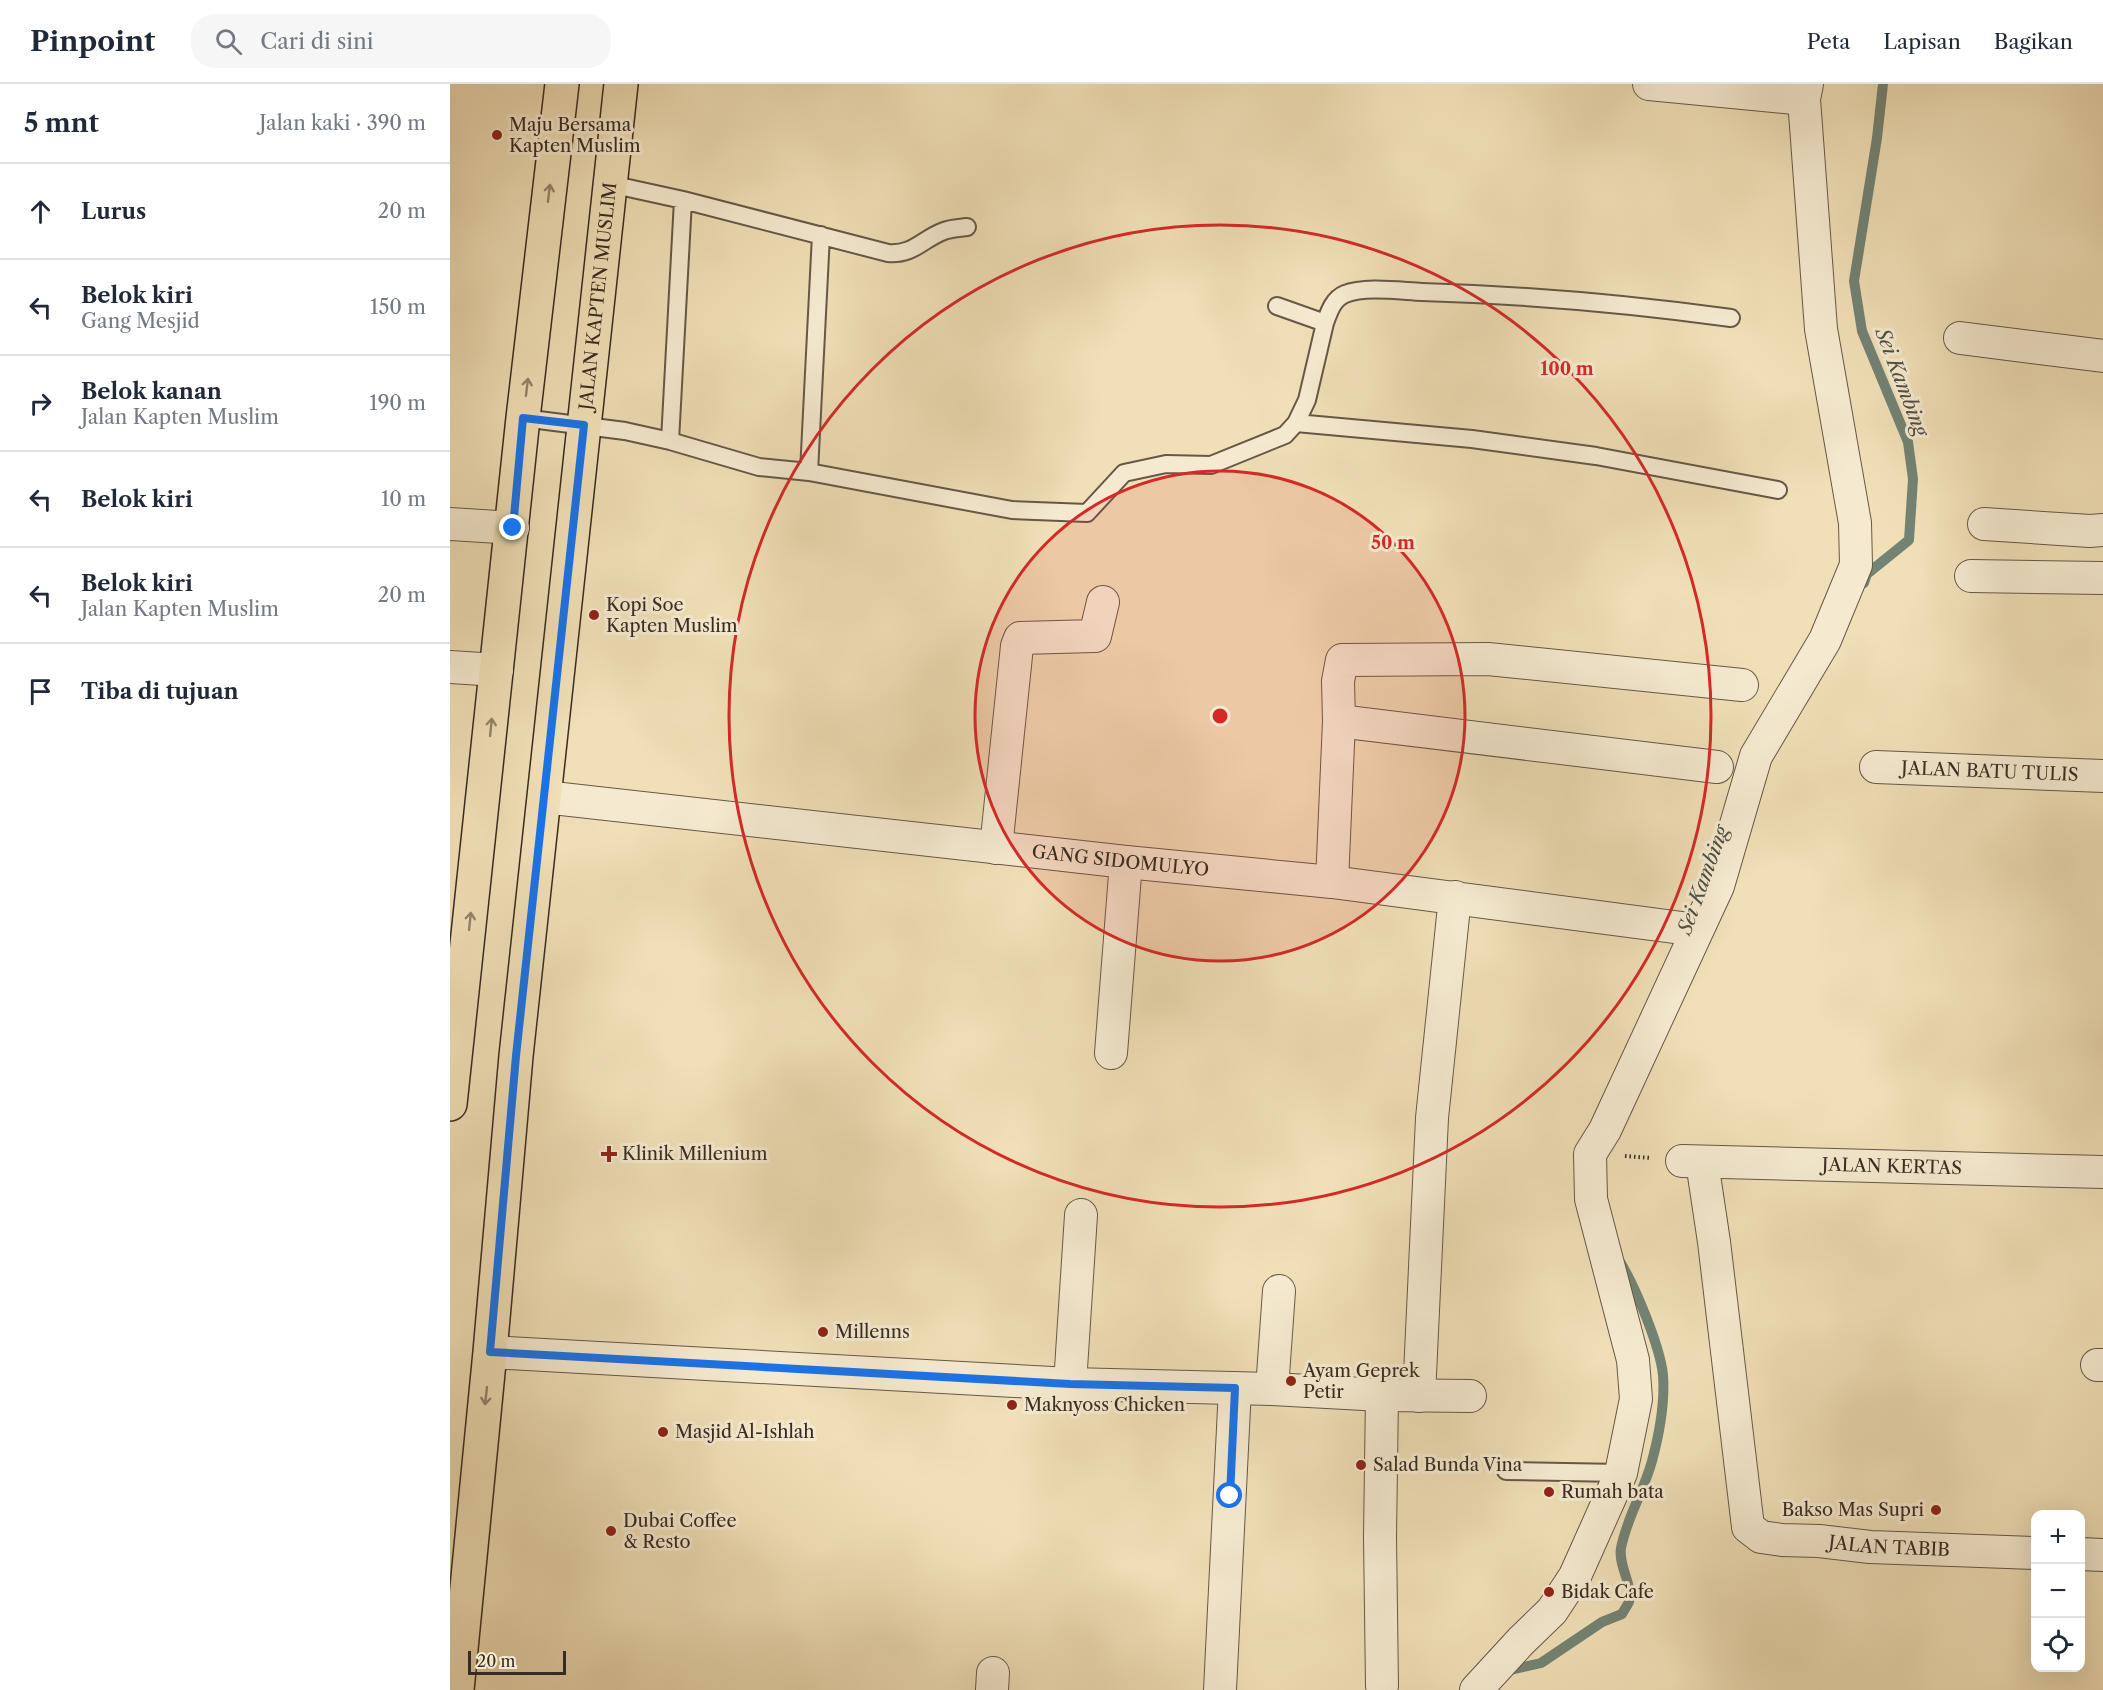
<!DOCTYPE html>
<html lang="id">
<head>
<meta charset="utf-8">
<style>
  :root { --surface:#fff; --page:#f6f6f7; --text:#1f2937; --muted:#747a83; --line:#e0e1e3 }
  body { margin:0; font-family:"Libre Caslon Text",serif; background:var(--page); color:var(--text) }
  .controls { position:absolute; right:18px; bottom:18px; display:grid; overflow:hidden; border-radius:12px; box-shadow:0 6px 24px #0002 }
  .controls button { width:54px; height:54px; display:grid; place-items:center; padding:0; border:0; border-bottom:2px solid var(--line); background:var(--surface); color:var(--text); font:30px sans-serif }
  .scale { position:absolute; left:18px; bottom:15px; width:98px; box-sizing:border-box; padding-left:6px; border:3px solid #382b21; border-top:0; font-size:16px; line-height:21px; white-space:nowrap; color:#382b21; -webkit-text-stroke:4px #f5ead0; paint-order:stroke }
  .stop { position:absolute; width:18px; height:18px; margin:-14px; border:4px solid #1a73e8; border-radius:50%; background:#fff }
  .stop.end { background:#1a73e8; border-color:#fff; box-shadow:0 2px 6px #0008 }
  .list { margin:0; padding:0; list-style:none }
  h2 { display:flex; justify-content:space-between; align-items:center; height:78px; margin:0; padding:0 24px; font-size:26px }
  h2 small { font-size:20px; font-weight:400; color:var(--muted) }
  .list li { display:grid; grid-template-columns:39px 1fr auto; gap:18px; align-items:center; box-sizing:border-box; height:96px; padding:0 24px; border-top:2px solid var(--line) }
  .list b { display:block; font-size:22px; white-space:nowrap }
  .list p { margin:0; font-size:20px; white-space:nowrap; color:var(--muted) }
  .list em { font-size:20px; font-style:normal; color:var(--muted) }
  .icon { flex:none; width:33px; height:33px; fill:none; stroke:currentColor; stroke-width:2; stroke-linecap:round; stroke-linejoin:round }
  .map { position:relative; flex:none; width:1653px; height:1606px; overflow:hidden }
  header { display:flex; align-items:center; gap:36px; box-sizing:border-box; height:84px; padding:0 30px; background:var(--surface); border-bottom:2px solid var(--line) }
  header strong { font-size:28px }
  nav { display:flex; gap:33px; margin-inline-start:auto; font-size:21px }
  .search { width:420px; height:54px; background:var(--page); display:flex; align-items:center; gap:15px; box-sizing:border-box; padding:0 21px; border-radius:24px; color:var(--muted); font-size:22px }
  main { display:flex }
  aside { flex:1; background:var(--surface) }
  .map>svg:first-child { display:block }
</style>
</head>
<body>
<header>
<strong>Pinpoint</strong>
<div class="search"><svg class="icon" aria-label="search" viewBox="0 0 24 24"><circle cx="10" cy="10" r="6"/><path d="M15 15l6 6"/></svg>Cari di sini</div>
<nav><a>Peta</a><a>Lapisan</a><a>Bagikan</a></nav>
</header>
<main>
<aside>
<h2>5 mnt<small>Jalan kaki · 390 m</small></h2>
<ul class="list">
<li><svg class="icon" aria-label="ahead" viewBox="0 0 24 24"><path d="M12 20V5M6 11l6-6 6 6"/></svg><div><b>Lurus</b></div><em>20 m</em></li>
<li><svg class="icon" aria-label="left" viewBox="0 0 24 24"><path d="M17 20v-9H6M10 6l-5 5 5 5"/></svg><div><b>Belok kiri</b><p>Gang Mesjid</p></div><em>150 m</em></li>
<li><svg class="icon" aria-label="right" viewBox="0 0 24 24"><path d="M7 20v-9h11M14 6l5 5-5 5"/></svg><div><b>Belok kanan</b><p>Jalan Kapten Muslim</p></div><em>190 m</em></li>
<li><svg class="icon" aria-label="left" viewBox="0 0 24 24"><path d="M17 20v-9H6M10 6l-5 5 5 5"/></svg><div><b>Belok kiri</b></div><em>10 m</em></li>
<li><svg class="icon" aria-label="left" viewBox="0 0 24 24"><path d="M17 20v-9H6M10 6l-5 5 5 5"/></svg><div><b>Belok kiri</b><p>Jalan Kapten Muslim</p></div><em>20 m</em></li>
<li><svg class="icon" aria-label="arrive" viewBox="0 0 24 24"><path d="M6 21V4h12l-3 4 3 4H6"/></svg><div><b>Tiba di tujuan</b></div></li>
</ul>
</aside>
<div class="map">
<svg width="1653" height="1606" viewBox="0 0 1653 1606">
  <rect width="100%" height="100%" fill="#f0dfb7"/>
  <filter id="stains"><feTurbulence type="fractalNoise" baseFrequency=".00333" numOctaves="4"/><feColorMatrix values="0 0 0 0 .2 0 0 0 0 .09 0 0 0 0 .02 0 0 0 .5 -.17"/></filter>
  <radialGradient id="worn" r=".72"><stop offset=".6" stop-color="#630" stop-opacity="0"/><stop offset="1" stop-color="#630" stop-opacity=".3"/></radialGradient>
  <g fill="none" stroke-linecap="round" stroke-linejoin="round">
    <!-- stream -->
    <path stroke="#738374" stroke-width="10" d="M 1414,499 L 1417,490 L 1459,456 L 1463,395 L 1458,358 L 1412,247 L 1404,197 L 1427,54 L 1433,0
      M 1056,1587 L 1091,1579 L 1152,1538 L 1172,1530 C 1174,1526 1177,1522 1179,1518 C 1183,1500 1168,1482 1171,1464 C 1177,1433 1194,1407 1202,1377 C 1209,1351 1215,1319 1213,1291 C 1210,1262 1185,1202 1169,1176"/>
    <defs>
      <path id="lane" d="M 160,100 L 233,116 L 438,169 C 464,171 472,155 494,147 C 501,144 510,144 517,143
        M 827,222 L 875,239 C 879,228 883,215 895,210 C 915,202 950,207 972,208 C 1075,211 1179,220 1281,234
        M 73,334 L 175,347 L 220,357 L 309,383 L 359,388 L 562,426 L 637,429 L 674,389 L 716,380 L 761,381 L 835,351 L 846,339 L 857,316 L 875,239
        M 846,339 L 1022,355 L 1146,372 L 1328,406
        M 220,357 L 233,116
        M 359,388 L 371,151
        M 1056,1387 L 1171,1389"/>
      <g id="street">
        <path d="M 1199,0 L 1354,15"/>
        <path d="M 1510,254 L 1653,272"/>
        <path d="M 0,440 L 63,444"/>
        <path d="M 1534,440 L 1640,447 L 1653,446"/>
        <path d="M 1521,492 L 1653,494"/>
        <path d="M 0,583 L 47,586"/>
        <path d="M 889,637 L 1267,683"/>
        <path id="s1" d="M 1426,683 L 1653,692"/>
        <path id="s2" d="M 94,713 L 676,778 L 882,798 L 1247,846"/>
        <path d="M 546,764 L 567,562 L 570,554 L 645,552 L 653,518"/>
        <path d="M 882,798 L 889,637 L 888,597 L 892,576 L 1038,575 L 1292,601"/>
        <path d="M 661,969 L 676,778"/>
        <path id="s3" d="M 1232,1077 L 1653,1088"/>
        <path id="s4" d="M 1252,1078 L 1264,1158 L 1298,1443 L 1311,1453 L 1332,1456 L 1369,1457 L 1420,1463 L 1586,1469"/>
        <path d="M 40,1268 L 620,1300 L 822,1305 L 932,1311 L 1020,1312"/>
        <path d="M 1647,1281 L 1653,1281"/>
        <path d="M 620,1300 L 631,1131"/>
        <path d="M 822,1305 L 829,1207"/>
        <path d="M 969,1312 L 982,1034 L 1005,813"/>
        <path d="M 1630,1470 L 1653,1471"/>
        <path d="M 932,1602 L 930,1453 L 932,1311"/>
        <path d="M 542,1606 L 543,1589"/>
        <path d="M 770,1606 L 785,1304"/>
        <path d="M 1026,1606 L 1071,1557 L 1102,1527 L 1125,1492 L 1171,1389 L 1186,1315 L 1183,1276 L 1141,1115 L 1140,1070 L 1155,1046 L 1268,802 L 1306,672 L 1375,556 L 1406,481 L 1405,439 L 1371,245 L 1354,15 L 1357,0"/>
      </g>
      <g id="primary">
        <path d="M 0,1020 L 73,334 L 112,0"/>
        <path id="s5" d="M 7,1606 L 40,1268 L 66,972 L 171,0"/>
      </g>
    </defs>
    <!-- lane casing -->
    <use href="#lane" stroke="#665846" stroke-width="20"/>
    <!-- street casing -->
    <use href="#street" stroke="#665846" stroke-width="34"/>
    <!-- primary casing -->
    <use href="#primary" stroke="#382b21" stroke-width="36"/>
    <!-- path -->
    <path stroke="#382b21" stroke-width="4" stroke-dasharray="1.5 3" stroke-linecap="butt" d="M 1175,1072 L 1201,1074"/>
    <!-- lane -->
    <use href="#lane" stroke="#f5ead0" stroke-width="16"/>
    <!-- street -->
    <use href="#street" stroke="#f5ead0" stroke-width="32"/>
    <!-- primary -->
    <use href="#primary" stroke="#f0dfb7" stroke-width="33"/>
  </g>
  <!-- one-way arrows -->
  <defs><path id="oneway-shaft" d="M-6 0H5M1.5-3L5.5 0L1.5 3" fill="none" stroke-width="1.6" stroke-linecap="round" stroke-linejoin="round" transform="scale(1.5)"/></defs>
  <g stroke="#94856c">
    <use href="#oneway-shaft" transform="translate(99 109) rotate(-83)"/>
    <use href="#oneway-shaft" transform="translate(77 303) rotate(-83)"/>
    <use href="#oneway-shaft" transform="translate(41 643) rotate(-84)"/>
    <use href="#oneway-shaft" transform="translate(20 837) rotate(-84)"/>
    <use href="#oneway-shaft" transform="translate(36 1312) rotate(96)"/>
  </g>
  <g fill="none" stroke-linecap="round" stroke-linejoin="round">
    <!-- route -->
    <path stroke="#1a73e8" stroke-width="8" d="M 63,444 L 73,334 L 134,341 L 66,972 L 40,1268 L 620,1300 L 785,1304 L 780,1412"/>
  </g>
  <!-- distance rings -->
  <circle cx="770" cy="632" r="245" fill="#d62828" fill-opacity=".12"/>
  <g fill="none" stroke="#d62828" stroke-width="3">
    <circle cx="770" cy="632" r="245"/>
    <circle cx="770" cy="632" r="491"/>
  </g>
  <!-- markers -->
  <g fill="#8f2418" stroke="#f5ead0" stroke-width="2">
    <circle cx="47" cy="51" r="6"/>
    <circle cx="144" cy="531" r="6"/>
    <path d="M156 1061h6v6h6v6h-6v6h-6v-6h-6v-6h6z"/>
    <circle cx="373" cy="1248" r="6"/>
    <circle cx="841" cy="1297" r="6"/>
    <circle cx="562" cy="1321" r="6"/>
    <circle cx="213" cy="1348" r="6"/>
    <circle cx="911" cy="1381" r="6"/>
    <circle cx="1099" cy="1408" r="6"/>
    <circle cx="1486" cy="1426" r="6"/>
    <circle cx="161" cy="1447" r="6"/>
    <circle cx="1099" cy="1508" r="6"/>
  </g>
  <g text-anchor="middle" dominant-baseline="central" stroke-width="6" stroke-linejoin="round" paint-order="stroke">
    <!-- poi labels -->
    <g font-size="18" fill="#382b21" stroke="#f5ead0" text-anchor="start">
      <text x="59" y="41">Maju Bersama<tspan x="59" dy="21">Kapten Muslim</tspan></text>
      <text x="156" y="521">Kopi Soe<tspan x="156" dy="21">Kapten Muslim</tspan></text>
      <text x="172" y="1070">Klinik Millenium</text>
      <text x="385" y="1248">Millenns</text>
      <text x="853" y="1287">Ayam Geprek<tspan x="853" dy="21">Petir</tspan></text>
      <text x="574" y="1321">Maknyoss Chicken</text>
      <text x="225" y="1348">Masjid Al-Ishlah</text>
      <text x="923" y="1381">Salad Bunda Vina</text>
      <text x="1111" y="1408">Rumah bata</text>
      <text x="1474" y="1426" text-anchor="end">Bakso Mas Supri</text>
      <text x="173" y="1437">Dubai Coffee<tspan x="173" dy="21">&amp; Resto</tspan></text>
      <text x="1111" y="1508">Bidak Cafe</text>
    </g>
    <!-- street labels -->
    <g font-size="18" fill="#382b21" stroke="#f5ead0">
      <text stroke="none"><textPath href="#s5" startOffset="1401">JALAN KAPTEN MUSLIM</textPath></text>
      <text stroke="none"><textPath href="#s1" startOffset="114">JALAN BATU TULIS</textPath></text>
      <text stroke="none"><textPath href="#s2" startOffset="580">GANG SIDOMULYO</textPath></text>
      <text stroke="none"><textPath href="#s3" startOffset="210">JALAN KERTAS</textPath></text>
      <text stroke="none"><textPath href="#s4" startOffset="513">JALAN TABIB</textPath></text>
    </g>
    <!-- water labels -->
    <g font-size="20" font-style="italic" fill="#505044" stroke="#f5ead0">
      <text transform="translate(1452 298) rotate(69)">Sei Kambing</text>
      <text transform="translate(1253 796) rotate(-70)">Sei Kambing</text>
    </g>
  </g>
  <circle cx="770" cy="632" r="9" fill="#d62828" stroke="#f5ead0" stroke-width="3"/>
  <g font-size="18" text-anchor="middle" font-weight="bold" fill="#d62828" stroke="#f5ead0" stroke-width="6" stroke-linejoin="round" paint-order="stroke">
    <text x="1117" y="291">100 m</text>
    <text x="943" y="465">50 m</text>
  </g>
  <rect width="100%" height="100%" filter="url(#stains)"/>
  <rect width="100%" height="100%" fill="url(#worn)"/>
</svg>
<div class="controls">
<button>+</button>
<button>−</button>
<button><svg class="icon" aria-label="locate" viewBox="0 0 24 24"><circle cx="12" cy="12" r="6"/><path d="M12 2v4M12 18v4M2 12h4M18 12h4"/></svg></button>
</div>
<div class="scale">20 m</div>
<div class="stop" style="left:780px;top:1412px"></div>
<div class="stop end" style="left:63px;top:444px"></div>
</div>
</main>
</body>
</html>
